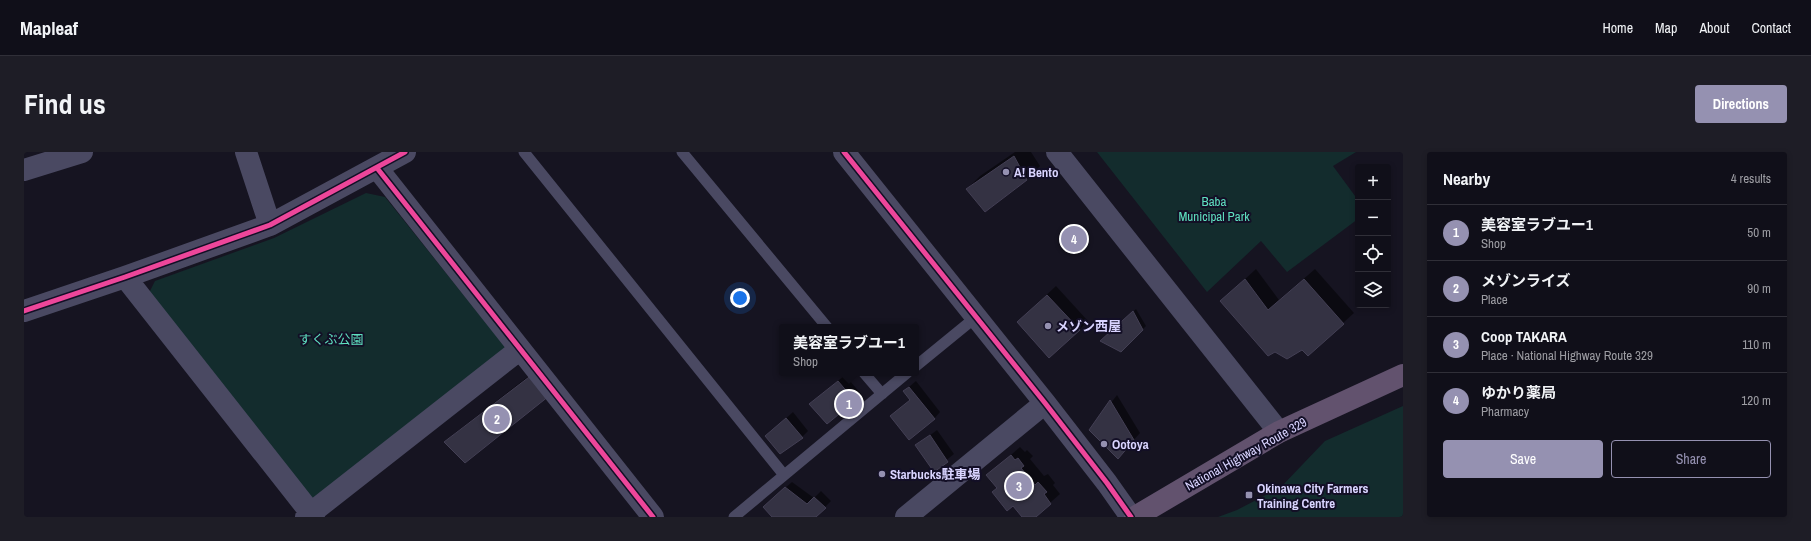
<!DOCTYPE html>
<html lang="en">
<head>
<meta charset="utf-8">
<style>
  :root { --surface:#100f19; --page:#1e1d26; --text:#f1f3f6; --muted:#9c9ca2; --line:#302f38; --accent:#9591b1 }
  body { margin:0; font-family:"Archivo Narrow","Noto Sans JP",sans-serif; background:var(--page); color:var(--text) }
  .controls { position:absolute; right:12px; top:12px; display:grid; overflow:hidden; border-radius:4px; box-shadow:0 2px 6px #0003 }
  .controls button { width:36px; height:36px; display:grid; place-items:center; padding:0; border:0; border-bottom:1px solid var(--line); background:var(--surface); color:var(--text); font:20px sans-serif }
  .you { position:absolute; left:716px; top:146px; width:14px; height:14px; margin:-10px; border:3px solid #fff; border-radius:50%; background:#1a73e8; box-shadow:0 0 0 6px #1a73e833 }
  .badge { display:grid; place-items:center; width:26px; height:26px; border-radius:50%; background:var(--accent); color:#fff; font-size:13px; font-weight:700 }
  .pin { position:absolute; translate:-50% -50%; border:2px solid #fff; box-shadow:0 1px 4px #0006 }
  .popup { position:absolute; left:755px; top:172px; width:140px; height:52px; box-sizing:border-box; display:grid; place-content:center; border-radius:4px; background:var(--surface); filter:drop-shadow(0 1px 3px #0005); font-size:13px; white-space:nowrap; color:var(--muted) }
  .popup b { font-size:15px; color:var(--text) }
  .popup::after { content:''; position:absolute; left:50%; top:100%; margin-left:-8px; border:8px solid transparent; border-top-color:var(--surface) }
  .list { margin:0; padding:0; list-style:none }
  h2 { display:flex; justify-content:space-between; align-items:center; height:52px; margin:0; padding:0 16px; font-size:17px }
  h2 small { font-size:13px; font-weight:400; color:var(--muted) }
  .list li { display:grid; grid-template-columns:26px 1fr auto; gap:12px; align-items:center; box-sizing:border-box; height:56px; padding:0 16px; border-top:1px solid var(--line) }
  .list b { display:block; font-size:15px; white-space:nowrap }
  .list p { margin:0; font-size:13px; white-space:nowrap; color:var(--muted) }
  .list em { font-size:13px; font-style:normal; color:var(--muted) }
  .actions { display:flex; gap:8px; padding:12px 16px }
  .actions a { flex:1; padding:9px 0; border:1px solid var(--accent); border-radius:4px; text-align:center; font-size:14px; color:var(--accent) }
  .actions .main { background:var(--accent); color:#fff }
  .icon { flex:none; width:22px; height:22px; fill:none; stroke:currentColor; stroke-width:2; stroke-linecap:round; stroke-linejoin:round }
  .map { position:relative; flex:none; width:1379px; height:365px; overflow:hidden; border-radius:4px }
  header { display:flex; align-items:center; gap:24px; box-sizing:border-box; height:56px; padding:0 20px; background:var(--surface); border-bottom:1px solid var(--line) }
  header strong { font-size:19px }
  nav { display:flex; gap:22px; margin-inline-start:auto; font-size:14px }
  .intro { display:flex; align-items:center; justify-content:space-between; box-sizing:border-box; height:96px; padding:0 24px }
  h1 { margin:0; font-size:28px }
  .button { padding:10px 18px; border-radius:4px; background:var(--accent); color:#fff; font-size:14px; font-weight:700 }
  main { display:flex; gap:24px; padding:0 24px }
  aside { flex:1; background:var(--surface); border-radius:4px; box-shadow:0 2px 6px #0003 }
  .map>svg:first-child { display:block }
</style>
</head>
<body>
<header>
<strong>Mapleaf</strong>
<nav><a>Home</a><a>Map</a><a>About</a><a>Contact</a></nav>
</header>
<div class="intro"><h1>Find us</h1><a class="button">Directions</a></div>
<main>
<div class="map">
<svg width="1379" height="365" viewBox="0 0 1379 365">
  <rect width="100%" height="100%" fill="#161421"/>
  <!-- green -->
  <path fill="#132c2d" d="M 1073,0 L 1332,0 L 1309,14 L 1334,48 L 1334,67 L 1263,120 L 1237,89 L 1183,140 Z
    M 342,41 L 361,45 L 483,197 L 288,348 L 123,145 L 131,129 L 250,86 Z
    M 1379,254 L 1379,365 L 1194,365 L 1213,358 L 1257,335 L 1301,289 Z"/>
  <!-- shadow -->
  <path fill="#0007" d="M 991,0 L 1007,0 L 1016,14 L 1003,27 L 961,59 L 943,37 L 956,24 Z
    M 1232,117 L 1255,148 L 1291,117 L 1330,161 L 1319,171 L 1279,197 L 1197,149 Z
    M 1032,134 L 1064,169 L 1055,178 L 1003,161 Z
    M 1112,157 L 1122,174 L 1097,199 L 1078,189 Z
    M 519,213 L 533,234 L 422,290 L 431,281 Z
    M 857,221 L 864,221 L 860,224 Z
    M 821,223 L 837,242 L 803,271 L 786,252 Z
    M 892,229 L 916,260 L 910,267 L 867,264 L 887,247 L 880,239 Z
    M 1093,243 L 1116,281 L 1100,299 L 1066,278 Z
    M 769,260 L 784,279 L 778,285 L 749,278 Z
    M 913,278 L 930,302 L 910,318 L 893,293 Z
    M 996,295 L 1001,300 L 1003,298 L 1009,304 L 1006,307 L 1020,324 L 1024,322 L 1031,331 L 1029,333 L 1036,342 L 1010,365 L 999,365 L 964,323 Z
    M 768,330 L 790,346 L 797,339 L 807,349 L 791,365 L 749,365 L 746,349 Z"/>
  <!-- building -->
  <path fill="#343243" stroke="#433f54" d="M 990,4 L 1003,28 L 961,60 L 942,37 Z
    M 1221,127 L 1244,158 L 1280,127 L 1320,172 L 1284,204 L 1278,198 L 1263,207 L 1251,200 L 1244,204 L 1196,149 Z
    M 1023,143 L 1056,178 L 1025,206 L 993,170 Z
    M 1109,159 L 1119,178 L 1097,200 L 1076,189 Z
    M 509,222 L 525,244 L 441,311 L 420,290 Z
    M 814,229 L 831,249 L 803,272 L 785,252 Z
    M 885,235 L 911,267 L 885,288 L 866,264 L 886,248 L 879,239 Z
    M 1086,248 L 1110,288 L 1094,307 L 1065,278 Z
    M 762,266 L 779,286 L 756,302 L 741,284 Z
    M 906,283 L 924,310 L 910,320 L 891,293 Z
    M 987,303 L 991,308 L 994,306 L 1000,314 L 997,316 L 1011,333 L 1014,330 L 1023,340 L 1020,342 L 1027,352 L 1012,365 L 998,365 L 989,354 L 983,359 L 968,340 L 973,336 L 962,323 Z
    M 761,335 L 783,352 L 790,345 L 802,356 L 792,365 L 748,365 L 739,355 Z"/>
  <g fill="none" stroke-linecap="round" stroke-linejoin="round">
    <!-- service -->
    <path stroke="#4a4962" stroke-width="11" d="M 500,0 L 760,323
      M 658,0 L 803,175
      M 892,214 L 952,165
      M 840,221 L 858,242
      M 710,365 L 883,221"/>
    <!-- minor -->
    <path stroke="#4a4962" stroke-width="22" d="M 222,0 L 246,73
      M 820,0 L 1021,251 L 1083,331 L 1107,365
      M 353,16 L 629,365
      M 0,18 L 58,0
      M 101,125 L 290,365
      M 0,159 L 101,125 L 246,73 L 381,0
      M 282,365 L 495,198
      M 882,365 L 1021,251"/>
    <!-- tertiary -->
    <path stroke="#4a4962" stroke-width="22" d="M 1033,0 L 1255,280"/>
    <!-- trunk -->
    <path stroke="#62526e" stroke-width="22" d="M 1111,365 L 1255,280 L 1379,223"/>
    <defs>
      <path id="cycleway" d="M 820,0 L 1021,251 L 1083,331 L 1107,365
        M 353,16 L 629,365
        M 0,159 L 101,125 L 246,73 L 381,0"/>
    </defs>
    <!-- cycleway casing -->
    <use href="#cycleway" stroke="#130f26" stroke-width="8"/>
    <!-- cycleway -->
    <use href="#cycleway" stroke="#ed469a" stroke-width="5"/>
  </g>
  <!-- markers -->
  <g fill="#9591b1" stroke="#130f26" stroke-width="1.5">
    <circle cx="982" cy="20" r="4"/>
    <circle cx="1024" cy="174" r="4"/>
    <circle cx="1080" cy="292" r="4"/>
    <circle cx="858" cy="322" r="4"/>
    <rect x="1221" y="339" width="8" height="8" rx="2"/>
  </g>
  <g text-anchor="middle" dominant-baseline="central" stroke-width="4" stroke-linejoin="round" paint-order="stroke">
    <!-- poi labels -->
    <g font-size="13" font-weight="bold" fill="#d9d4ff" stroke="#130f26" text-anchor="start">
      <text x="990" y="20">A! Bento</text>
      <text x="1032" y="174">メゾン西屋</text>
      <text x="1088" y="292">Ootoya</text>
      <text x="866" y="322">Starbucks駐車場</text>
      <text x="1233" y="336">Okinawa City Farmers<tspan x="1233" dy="15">Training Centre</tspan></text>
    </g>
    <!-- park labels -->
    <g font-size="13" fill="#5fe0c0" stroke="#130f26">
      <text x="1190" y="49">Baba<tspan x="1190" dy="15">Municipal Park</tspan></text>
      <text x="307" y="187">すくぶ公園</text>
    </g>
    <!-- street labels -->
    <g font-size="13" fill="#d9d4ff" stroke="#130f26">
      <text transform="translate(1222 302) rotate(-29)">National Highway Route 329</text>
    </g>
  </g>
</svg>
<div class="controls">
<button>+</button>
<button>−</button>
<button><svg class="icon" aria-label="locate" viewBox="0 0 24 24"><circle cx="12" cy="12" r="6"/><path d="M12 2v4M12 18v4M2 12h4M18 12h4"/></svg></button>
<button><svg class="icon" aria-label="layers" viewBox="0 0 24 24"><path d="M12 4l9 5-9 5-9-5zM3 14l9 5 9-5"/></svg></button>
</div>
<div class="you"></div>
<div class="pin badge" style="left:825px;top:252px">1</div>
<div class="popup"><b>美容室ラブユー1</b>Shop</div>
<div class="pin badge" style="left:473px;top:267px">2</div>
<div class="pin badge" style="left:995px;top:334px">3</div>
<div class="pin badge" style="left:1050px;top:87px">4</div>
</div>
<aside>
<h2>Nearby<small>4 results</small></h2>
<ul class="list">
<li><span class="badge">1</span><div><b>美容室ラブユー1</b><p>Shop</p></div><em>50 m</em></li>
<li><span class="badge">2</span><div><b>メゾンライズ</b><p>Place</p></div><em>90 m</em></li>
<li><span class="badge">3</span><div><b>Coop TAKARA</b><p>Place · National Highway Route 329</p></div><em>110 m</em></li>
<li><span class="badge">4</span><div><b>ゆかり薬局</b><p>Pharmacy</p></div><em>120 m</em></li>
</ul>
<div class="actions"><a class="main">Save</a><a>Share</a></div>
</aside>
</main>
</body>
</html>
